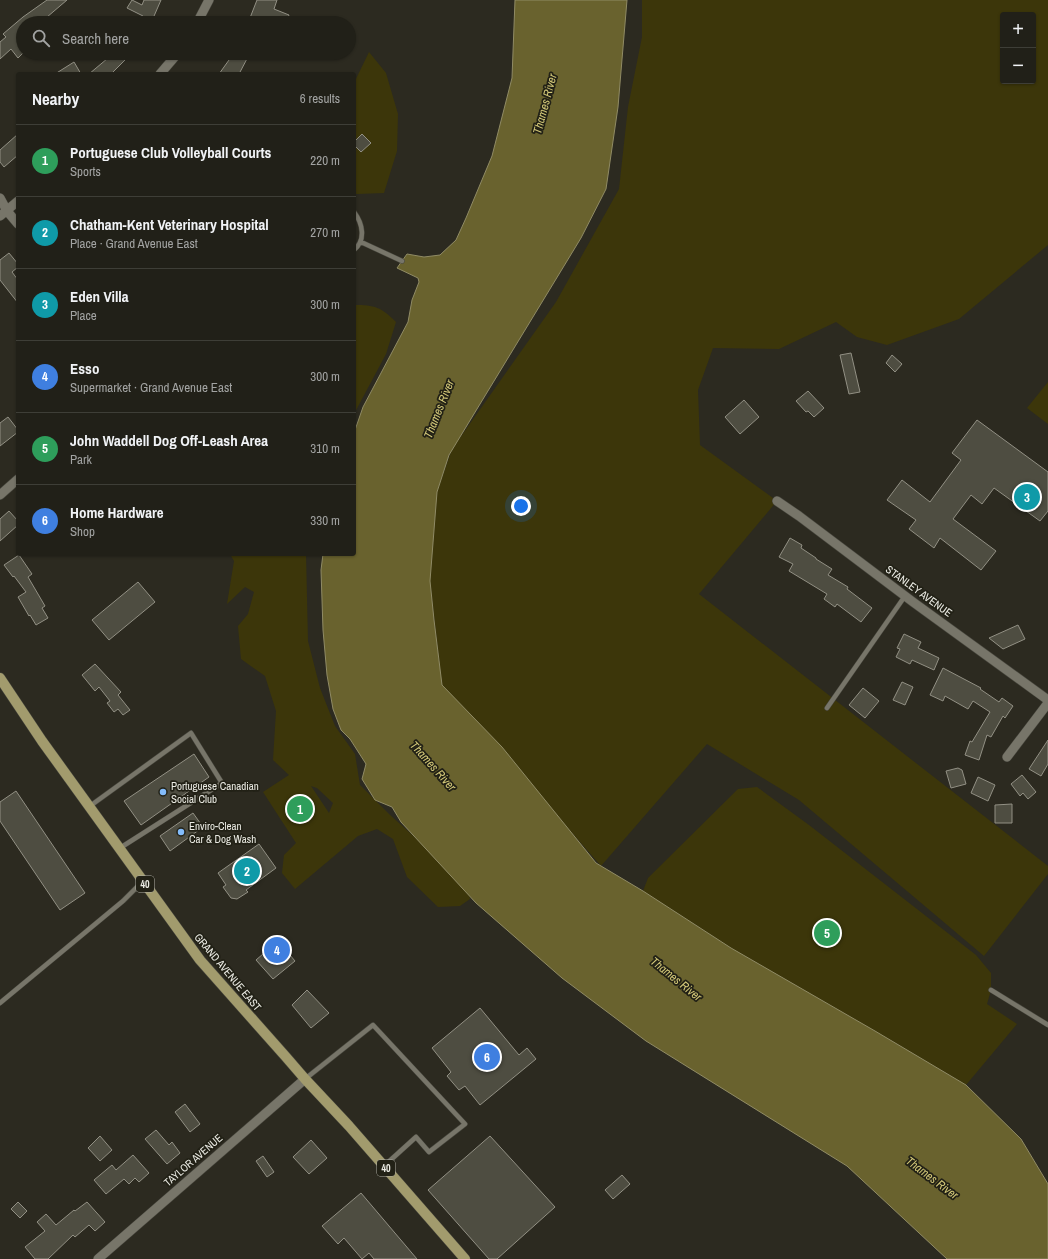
<!DOCTYPE html>
<html lang="en">
<head>
<meta charset="utf-8">
<style>
  :root { --surface:#212018; --page:#292821; --text:#f1f3f6; --muted:#a2a3a2; --line:#3e3e37; --accent:#83bcfb }
  body { margin:0; font-family:"Archivo Narrow",sans-serif; background:var(--page); color:var(--text) }
  .controls { position:absolute; right:12px; top:12px; display:grid; overflow:hidden; border-radius:4px; box-shadow:0 1px 3px #0004 }
  .controls button { width:36px; height:36px; display:grid; place-items:center; padding:0; border:0; border-bottom:1px solid var(--line); background:var(--surface); color:var(--text); font:20px sans-serif }
  .you { position:absolute; left:521px; top:506px; width:14px; height:14px; margin:-10px; border:3px solid #fff; border-radius:50%; background:#1a73e8; box-shadow:0 0 0 6px #1a73e833 }
  .badge { display:grid; place-items:center; width:26px; height:26px; border-radius:50%; background:var(--accent); color:#fff; font-size:13px; font-weight:700 }
  .pin { position:absolute; translate:-50% -50%; border:2px solid #fff; box-shadow:0 1px 4px #0006 }
  .list { margin:0; padding:0; list-style:none }
  h2 { display:flex; justify-content:space-between; align-items:center; height:52px; margin:0; padding:0 16px; font-size:17px }
  h2 small { font-size:13px; font-weight:400; color:var(--muted) }
  .list li { display:grid; grid-template-columns:26px 1fr auto; gap:12px; align-items:center; box-sizing:border-box; height:72px; padding:0 16px; border-top:1px solid var(--line) }
  .list b { display:block; font-size:15px; white-space:nowrap }
  .list p { margin:0; font-size:13px; white-space:nowrap; color:var(--muted) }
  .list em { font-size:13px; font-style:normal; color:var(--muted) }
  .icon { flex:none; width:22px; height:22px; fill:none; stroke:currentColor; stroke-width:2; stroke-linecap:round; stroke-linejoin:round }
  .map { position:relative; flex:none; width:1048px; height:1259px; overflow:hidden }
  .search { position:absolute; background:var(--surface); box-shadow:0 1px 3px #0004; left:16px; top:16px; width:340px; height:44px; display:flex; align-items:center; gap:10px; box-sizing:border-box; padding:0 14px; border-radius:22px; color:var(--muted); font-size:15px }
  .panel { position:absolute; background:var(--surface); box-shadow:0 1px 3px #0004; left:16px; top:72px; width:340px; height:484px; border-radius:4px }
  .map>svg:first-child { display:block }
</style>
</head>
<body>
<div class="map">
<svg width="1048" height="1259" viewBox="0 0 1048 1259">
  <rect width="100%" height="100%" fill="#2c2a20"/>
  <!-- green -->
  <path fill="#3c360a" fill-rule="evenodd" d="M 642,0 L 1048,0 L 1048,245 L 959,319 L 887,345 L 857,337 L 836,322 L 779,349 L 713,348 L 698,390 L 700,445 L 777,501 L 699,594 L 1048,866 L 1048,874 L 984,956 L 799,800 L 707,744 L 601,866 L 442,685 L 430,581 L 437,492 L 452,449 L 556,302 L 619,189 L 628,107 L 642,37 ZM 1003,15 L 1033,15 L 1033,81 L 1003,81 Z
    M 369,52 L 386,73 L 398,114 L 397,151 L 384,193 L 357,194 L 354,193 L 354,83 Z
    M 354,305 C 375,305 381,307 396,322 L 386,354 L 354,414 Z
    M 1048,382 L 1048,424 L 1027,408 Z
    M 230,554 L 306,554 L 308,641 L 320,688 L 335,726 L 355,754 L 360,785 L 389,814 L 468,885 L 470,899 L 460,906 L 438,907 L 407,877 L 393,839 L 377,829 L 358,836 L 295,889 L 282,873 L 284,855 L 296,843 L 263,792 L 289,775 L 273,760 L 276,711 L 265,676 L 241,659 L 238,626 L 248,614 L 254,592 L 245,587 L 227,604 L 234,561 ZM 311,786 L 317,788 L 333,803 L 329,813 Z
    M 757,787 L 809,825 L 976,955 L 991,973 L 991,990 L 987,1004 L 1017,1024 L 966,1085 L 875,1031 L 731,948 L 643,891 L 648,878 L 738,789 Z"/>
  <!-- water -->
  <path fill="#69622e" stroke="#908b65" d="M 515,0 L 627,0 L 618,107 L 606,189 L 581,238 L 449,455 L 437,492 L 430,581 L 434,620 L 442,685 L 502,747 L 596,863 L 643,891 L 731,948 L 875,1031 L 966,1085 L 1021,1139 L 1048,1184 L 1048,1259 L 947,1259 L 847,1166 L 646,1041 L 562,978 L 476,903 L 401,822 L 392,807 L 375,800 L 362,779 L 366,764 L 350,739 L 341,730 L 333,709 L 327,675 L 323,630 L 321,570 L 323,554 L 354,554 L 354,433 L 363,407 L 408,322 L 412,300 L 419,282 L 418,278 L 397,268 L 407,254 L 424,257 L 440,255 L 456,240 L 466,218 L 492,156 L 512,78 Z"/>
  <!-- building -->
  <path fill="#4e4d41" stroke="#929084" d="M 47,0 L 67,0 L 40,23 L 23,23 L 23,53 L 18,58 L 11,49 L 0,59 L 0,42 L 6,37 L 3,34 L 23,17 Z
    M 132,0 L 142,5 L 144,0 L 161,0 L 151,23 L 138,23 L 143,16 L 127,8 Z
    M 257,0 L 277,0 L 274,9 L 289,15 L 286,23 L 248,23 Z
    M 114,53 L 132,53 L 111,74 L 89,74 Z
    M 234,53 L 250,53 L 239,74 L 219,74 Z
    M 74,62 L 81,74 L 55,74 Z
    M 18,134 L 18,155 L 4,167 L 0,162 L 0,150 Z
    M 362,134 L 371,143 L 361,152 L 354,145 L 354,142 Z
    M 9,253 L 18,264 L 18,267 L 12,272 L 18,280 L 18,303 L 0,280 L 0,260 Z
    M 851,353 L 860,392 L 849,394 L 840,355 Z
    M 892,355 L 902,364 L 895,372 L 886,363 Z
    M 808,391 L 824,408 L 814,417 L 808,411 L 806,412 L 796,401 Z
    M 744,400 L 759,417 L 740,434 L 725,417 Z
    M 8,417 L 18,430 L 18,432 L 0,446 L 0,423 Z
    M 977,420 L 1048,472 L 1048,511 L 1040,521 L 994,488 L 982,504 L 971,495 L 953,519 L 996,551 L 981,570 L 940,538 L 934,548 L 909,529 L 916,520 L 887,500 L 902,480 L 930,502 L 961,460 L 952,453 Z
    M 9,511 L 18,521 L 18,525 L 0,541 L 0,519 Z
    M 790,538 L 802,545 L 801,548 L 816,558 L 816,559 L 832,569 L 828,575 L 848,587 L 847,589 L 872,608 L 861,622 L 837,604 L 835,607 L 824,599 L 827,594 L 789,571 L 793,564 L 779,557 Z
    M 19,555 L 32,574 L 28,577 L 45,606 L 42,608 L 48,618 L 36,625 L 30,615 L 29,616 L 18,597 L 26,592 L 14,576 L 13,577 L 4,565 Z
    M 138,582 L 155,602 L 109,640 L 92,620 Z
    M 1018,625 L 1025,639 L 1003,649 L 989,638 Z
    M 904,634 L 921,642 L 918,648 L 939,658 L 934,670 L 912,660 L 910,664 L 896,657 L 900,649 L 897,648 Z
    M 95,664 L 121,692 L 118,695 L 130,710 L 123,715 L 118,709 L 114,712 L 107,703 L 110,701 L 99,687 L 95,691 L 82,675 Z
    M 943,668 L 981,688 L 980,689 L 999,702 L 1002,698 L 1013,706 L 1005,718 L 1003,716 L 991,737 L 987,735 L 979,760 L 965,755 L 970,741 L 972,742 L 990,712 L 973,701 L 968,709 L 945,696 L 943,701 L 930,695 Z
    M 902,682 L 913,687 L 905,705 L 893,700 Z
    M 863,688 L 879,701 L 865,718 L 849,705 Z
    M 1048,740 L 1048,764 L 1041,776 L 1029,769 Z
    M 194,754 L 209,777 L 141,825 L 124,801 Z
    M 958,768 L 962,770 L 966,784 L 951,788 L 946,771 Z
    M 1022,775 L 1036,792 L 1028,799 L 1023,793 L 1020,796 L 1011,784 Z
    M 978,777 L 995,785 L 988,801 L 971,793 Z
    M 16,791 L 85,893 L 60,910 L 0,821 L 0,802 Z
    M 1012,804 L 1012,823 L 995,823 L 995,805 Z
    M 193,813 L 203,827 L 170,851 L 160,836 Z
    M 259,844 L 276,868 L 246,890 L 248,892 L 237,899 L 231,898 L 223,887 L 226,885 L 218,873 Z
    M 278,941 L 295,961 L 273,979 L 256,960 Z
    M 307,990 L 329,1013 L 311,1028 L 292,1005 Z
    M 480,1008 L 519,1055 L 527,1048 L 536,1059 L 480,1105 L 465,1086 L 459,1090 L 447,1076 L 451,1072 L 432,1048 Z
    M 185,1104 L 200,1124 L 190,1132 L 175,1112 Z
    M 156,1130 L 169,1145 L 172,1142 L 180,1153 L 167,1164 L 145,1139 Z
    M 100,1136 L 112,1150 L 100,1161 L 88,1148 Z
    M 490,1136 L 555,1207 L 497,1259 L 489,1259 L 428,1190 Z
    M 311,1140 L 327,1158 L 309,1174 L 293,1157 Z
    M 133,1155 L 149,1173 L 139,1182 L 135,1178 L 129,1184 L 124,1179 L 106,1194 L 94,1180 L 112,1165 L 116,1170 Z
    M 263,1156 L 274,1172 L 267,1177 L 256,1161 Z
    M 622,1175 L 630,1184 L 613,1199 L 605,1190 Z
    M 361,1193 L 417,1259 L 374,1259 L 369,1253 L 362,1259 L 344,1238 L 338,1244 L 322,1226 Z
    M 18,1202 L 27,1211 L 20,1218 L 11,1209 Z
    M 87,1202 L 105,1222 L 95,1231 L 89,1225 L 75,1237 L 73,1235 L 48,1259 L 35,1259 L 25,1247 L 45,1231 L 37,1222 L 46,1214 L 56,1225 L 74,1210 L 75,1211 Z"/>
  <g fill="none" stroke-linecap="round" stroke-linejoin="round">
    <defs>
      <path id="service" d="M 354,212 C 363,224 366,240 354,250
        M 361,242 L 402,261
        M 827,708 L 905,596
        M 90,806 L 191,733 L 222,783 L 120,848
        M 991,990 L 1048,1025
        M 0,1003 L 123,901 L 143,881
        M 305,1079 L 373,1025 L 465,1124 L 429,1152 L 416,1137 L 384,1166"/>
      <path id="minor" d="M 197,23 L 209,0
        M 160,74 L 178,53
        M 0,198 L 7,211 L 18,224
        M 0,216 L 18,201
        M 0,495 L 18,479
        M 777,501 L 799,516 L 913,602 L 1048,700
        M 1007,757 L 1048,703
        M 98,1259 L 305,1079"/>
      <path id="primary" d="M 0,678 L 42,741 L 200,960 L 286,1057 L 305,1079 L 349,1126 L 465,1259"/>
    </defs>
    <!-- service casing -->
    <use href="#service" stroke="#48473e" stroke-width="5.5"/>
    <!-- minor casing -->
    <use href="#minor" stroke="#48473e" stroke-width="10"/>
    <!-- primary casing -->
    <use href="#primary" stroke="#48473e" stroke-width="11"/>
    <!-- service -->
    <use href="#service" stroke="#777569" stroke-width="4.5"/>
    <!-- minor -->
    <use href="#minor" stroke="#777569" stroke-width="9"/>
    <!-- primary -->
    <use href="#primary" stroke="#a29b6d" stroke-width="10"/>
  </g>
  <!-- markers -->
  <g fill="#83bcfb" stroke="#222116" stroke-width="1.5">
    <circle cx="163" cy="792" r="4"/>
    <circle cx="181" cy="832" r="4"/>
  </g>
  <g text-anchor="middle" dominant-baseline="central" stroke-width="3.5" stroke-linejoin="round" paint-order="stroke">
    <!-- shield labels -->
    <g fill="#222116" stroke="#afaea6" stroke-width="1">
      <rect x="136" y="876" width="18" height="16" rx="3"/>
      <rect x="377" y="1160" width="18" height="16" rx="3"/>
    </g>
    <g font-size="10" font-weight="bold" fill="#ebebe4">
      <text x="145" y="884">40</text>
      <text x="386" y="1168">40</text>
    </g>
    <!-- street labels -->
    <g font-size="11" fill="#ebebe4" stroke="#222116">
      <text transform="translate(919 591) rotate(36)">STANLEY AVENUE</text>
      <text transform="translate(228 972) rotate(50)">GRAND AVENUE EAST</text>
      <text transform="translate(193 1160) rotate(-41)">TAYLOR AVENUE</text>
    </g>
    <!-- poi labels -->
    <g font-size="11" fill="#ebebe4" stroke="#222116" text-anchor="start">
      <text x="171" y="786">Portuguese Canadian<tspan x="171" dy="13">Social Club</tspan></text>
      <text x="189" y="826">Enviro-Clean<tspan x="189" dy="13">Car &amp; Dog Wash</tspan></text>
    </g>
    <!-- water labels -->
    <g font-size="12" font-style="italic" fill="#d3c878" stroke="#222116">
      <text transform="translate(545 104) rotate(-75)">Thames River</text>
      <text transform="translate(439 409) rotate(-68)">Thames River</text>
      <text transform="translate(433 766) rotate(48)">Thames River</text>
      <text transform="translate(676 979) rotate(39)">Thames River</text>
      <text transform="translate(932 1178) rotate(37)">Thames River</text>
    </g>
  </g>
</svg>
<div class="controls">
<button>+</button>
<button>−</button>
</div>
<div class="you"></div>
<div class="pin badge" style="left:300px;top:809px;background:#2e9e5b">1</div>
<div class="pin badge" style="left:247px;top:871px;background:#0f9aa8">2</div>
<div class="pin badge" style="left:1027px;top:497px;background:#0f9aa8">3</div>
<div class="pin badge" style="left:277px;top:950px;background:#3f7fe0">4</div>
<div class="pin badge" style="left:827px;top:933px;background:#2e9e5b">5</div>
<div class="pin badge" style="left:487px;top:1057px;background:#3f7fe0">6</div>
<div class="search"><svg class="icon" aria-label="search" viewBox="0 0 24 24"><circle cx="10" cy="10" r="6"/><path d="M15 15l6 6"/></svg>Search here</div>
<section class="panel">
<h2>Nearby<small>6 results</small></h2>
<ul class="list">
<li><span class="badge" style="background:#2e9e5b">1</span><div><b>Portuguese Club Volleyball Courts</b><p>Sports</p></div><em>220 m</em></li>
<li><span class="badge" style="background:#0f9aa8">2</span><div><b>Chatham-Kent Veterinary Hospital</b><p>Place · Grand Avenue East</p></div><em>270 m</em></li>
<li><span class="badge" style="background:#0f9aa8">3</span><div><b>Eden Villa</b><p>Place</p></div><em>300 m</em></li>
<li><span class="badge" style="background:#3f7fe0">4</span><div><b>Esso</b><p>Supermarket · Grand Avenue East</p></div><em>300 m</em></li>
<li><span class="badge" style="background:#2e9e5b">5</span><div><b>John Waddell Dog Off-Leash Area</b><p>Park</p></div><em>310 m</em></li>
<li><span class="badge" style="background:#3f7fe0">6</span><div><b>Home Hardware</b><p>Shop</p></div><em>330 m</em></li>
</ul>
</section>
</div>
</body>
</html>
